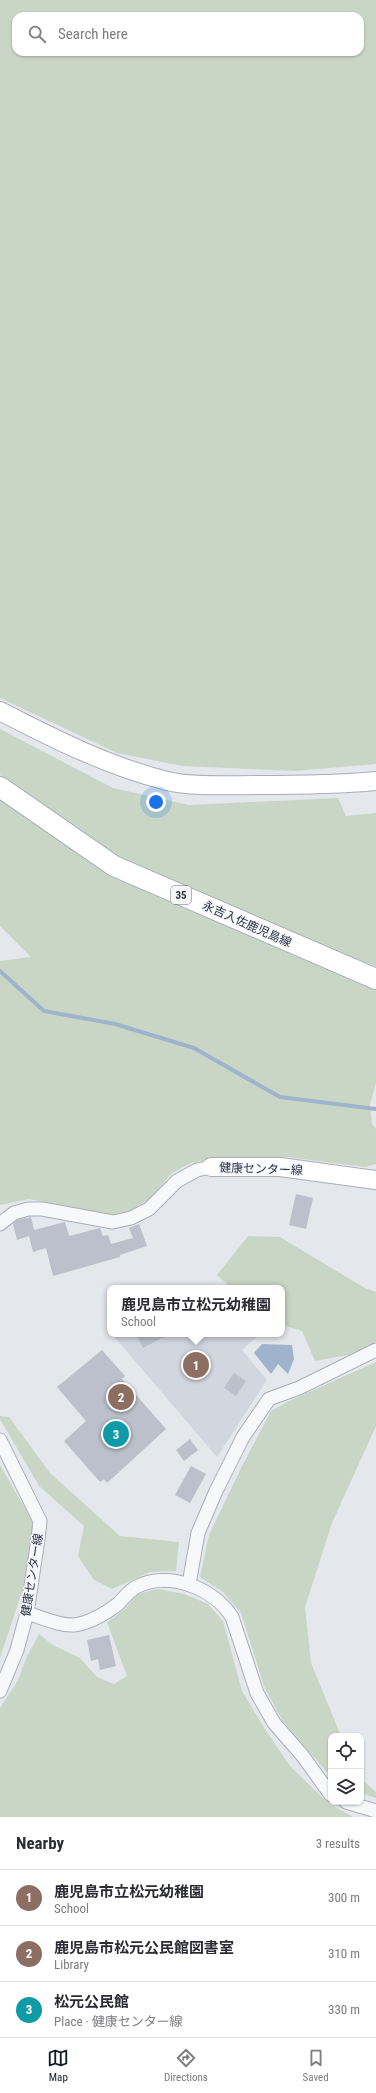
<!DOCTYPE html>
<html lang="en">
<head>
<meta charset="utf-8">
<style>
  :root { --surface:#fff; --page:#f7f7f7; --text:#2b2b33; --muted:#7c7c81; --line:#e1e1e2; --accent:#111827 }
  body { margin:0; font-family:"Roboto Condensed","Noto Sans JP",sans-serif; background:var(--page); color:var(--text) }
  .controls { position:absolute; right:12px; bottom:12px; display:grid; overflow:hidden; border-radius:8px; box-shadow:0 1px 3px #0004 }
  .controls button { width:36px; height:36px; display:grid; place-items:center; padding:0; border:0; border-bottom:1px solid var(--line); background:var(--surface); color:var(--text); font:20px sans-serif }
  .you { position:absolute; left:156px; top:802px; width:14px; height:14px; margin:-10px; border:3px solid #fff; border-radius:50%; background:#1a73e8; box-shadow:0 0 0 6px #1a73e833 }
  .badge { display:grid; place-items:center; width:26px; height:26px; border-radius:50%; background:var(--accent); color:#fff; font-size:13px; font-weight:700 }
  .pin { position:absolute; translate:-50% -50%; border:2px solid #fff; box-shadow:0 1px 4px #0006 }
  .popup { position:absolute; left:107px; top:1285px; width:178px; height:52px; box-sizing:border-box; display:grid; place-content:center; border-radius:8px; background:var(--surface); filter:drop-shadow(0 1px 3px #0005); font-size:13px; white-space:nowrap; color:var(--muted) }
  .popup b { font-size:15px; color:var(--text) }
  .popup::after { content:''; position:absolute; left:50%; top:100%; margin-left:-8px; border:8px solid transparent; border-top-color:var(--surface) }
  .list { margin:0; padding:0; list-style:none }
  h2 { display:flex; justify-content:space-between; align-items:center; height:52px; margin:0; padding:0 16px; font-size:17px }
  h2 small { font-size:13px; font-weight:400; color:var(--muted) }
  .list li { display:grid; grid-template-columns:26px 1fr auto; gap:12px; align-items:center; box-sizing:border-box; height:56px; padding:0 16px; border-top:1px solid var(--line) }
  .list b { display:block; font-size:15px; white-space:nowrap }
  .list p { margin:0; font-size:13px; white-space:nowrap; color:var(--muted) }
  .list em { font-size:13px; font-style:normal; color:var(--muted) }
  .icon { flex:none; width:22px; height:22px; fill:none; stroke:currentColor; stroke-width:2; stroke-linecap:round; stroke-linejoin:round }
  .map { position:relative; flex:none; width:376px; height:1817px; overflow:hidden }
  .search { position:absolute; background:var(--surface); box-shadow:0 1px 3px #0004; left:12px; right:12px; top:12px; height:44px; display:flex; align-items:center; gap:10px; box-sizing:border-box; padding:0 14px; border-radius:12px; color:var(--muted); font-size:15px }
  .sheet { height:220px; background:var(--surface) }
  nav { display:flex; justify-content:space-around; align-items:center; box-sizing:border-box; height:56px; border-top:1px solid var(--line); background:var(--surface); font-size:11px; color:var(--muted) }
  nav a { display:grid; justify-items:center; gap:2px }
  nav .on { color:var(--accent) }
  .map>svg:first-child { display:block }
</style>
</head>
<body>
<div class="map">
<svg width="376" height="1817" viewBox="0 0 376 1817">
  <rect width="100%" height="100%" fill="#e4e7ec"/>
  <!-- built -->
  <path fill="#d2d6de" d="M 112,1334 L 260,1334 L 242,1350 L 267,1380 L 217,1457 Z"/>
  <!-- green -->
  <path fill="#c9d6c5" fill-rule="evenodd" d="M 0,0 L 376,0 L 376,764 L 294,771 L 182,766 L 117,753 L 0,698 ZM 16,16 L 360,16 L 360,52 L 16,52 Z
    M 0,729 L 113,788 L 189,805 L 338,798 L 346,816 L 376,813 L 376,966 L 299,941 L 112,856 L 0,775 Z
    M 0,796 L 118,878 L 376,985 L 376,1083 L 370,1104 L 372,1124 L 376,1129 L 376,1164 L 365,1167 L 286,1157 L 211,1159 L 191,1163 L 172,1173 L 150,1199 L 131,1210 L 110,1216 L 29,1199 L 0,1205 L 0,961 L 31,957 L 0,926 Z
    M 248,1236 L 280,1237 L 365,1288 L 376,1292 L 376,1342 L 348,1355 L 315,1361 L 302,1331 L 282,1325 L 282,1288 L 231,1288 L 217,1275 Z
    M 376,1362 L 376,1426 L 332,1523 L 305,1607 L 311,1663 L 341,1736 L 331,1736 L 331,1777 L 282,1720 L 264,1686 L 241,1613 L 223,1592 L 200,1577 L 209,1535 L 242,1466 L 271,1411 L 287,1402 Z
    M 0,1416 L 9,1417 L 50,1473 L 120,1536 L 179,1542 L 176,1571 L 150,1572 L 112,1589 L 94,1580 L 78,1556 L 84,1526 L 39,1486 L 0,1419 Z
    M 0,1465 L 34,1524 L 23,1589 L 0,1658 Z
    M 158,1589 L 184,1594 L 208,1604 L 223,1621 L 242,1691 L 263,1726 L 290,1766 L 329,1804 L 353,1817 L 0,1817 L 0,1708 L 18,1680 L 27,1656 L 39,1634 L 53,1645 L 80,1658 L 97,1677 L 114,1684 L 127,1676 L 107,1622 L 125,1609 L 138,1594 Z
    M 361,1779 L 376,1792 L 376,1798 L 361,1793 Z"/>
  <!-- water -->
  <path fill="#9fb4cc" d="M 262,1344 L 292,1345 L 294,1359 L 288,1374 L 278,1364 L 271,1374 L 254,1353 Z"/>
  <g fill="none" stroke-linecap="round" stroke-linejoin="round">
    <!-- stream -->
    <path stroke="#9fb4cc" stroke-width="4" d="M 0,971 L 44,1011 L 115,1024 L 194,1048 L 280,1097 L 376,1109"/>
  </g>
  <!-- building -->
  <path fill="#bbc0ca" d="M 296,1194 L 313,1198 L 306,1229 L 289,1225 Z
    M 31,1217 L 34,1230 L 65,1222 L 69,1236 L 100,1228 L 103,1236 L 108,1235 L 111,1244 L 133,1238 L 129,1228 L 139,1224 L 147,1246 L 120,1255 L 120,1257 L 53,1276 L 46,1248 L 33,1252 L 29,1236 L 17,1240 L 13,1224 L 17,1220 Z
    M 136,1334 L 169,1334 L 143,1348 Z
    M 102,1350 L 125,1376 L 122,1379 L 166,1429 L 107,1483 L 104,1479 L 100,1482 L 64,1441 L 86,1421 L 57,1387 Z
    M 234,1373 L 246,1381 L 236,1396 L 224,1388 Z
    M 190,1439 L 198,1450 L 184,1461 L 176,1450 Z
    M 191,1466 L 206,1474 L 190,1503 L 175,1495 Z
    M 109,1635 L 116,1666 L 100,1670 L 98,1659 L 91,1661 L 87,1640 Z"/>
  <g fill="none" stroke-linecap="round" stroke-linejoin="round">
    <defs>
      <path id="street" d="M 0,1224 L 14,1213 L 28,1209 L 42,1209 L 113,1222 L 131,1218 L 149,1209 L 177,1181 L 197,1170 L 211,1167
        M 0,1440 L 40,1521 L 38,1539 L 27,1613 L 17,1650 L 0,1691
        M 189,1584 L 198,1533 L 216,1491 L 243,1437 L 269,1399 L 299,1388 L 376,1350
        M 27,1613 C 41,1617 59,1626 74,1625 C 89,1623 106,1613 118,1604 C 124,1598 129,1591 136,1587 C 168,1570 214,1588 232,1617 L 257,1693 L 274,1723 L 302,1755 L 331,1795
        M 346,1802 L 376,1811"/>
      <path id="secondary" d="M 0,711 C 54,739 108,766 167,781 C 191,787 230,785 255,785 C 295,785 336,785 376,781
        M 211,1167 L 280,1167 L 376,1180"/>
      <path id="primary" d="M 0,787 L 114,866 L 376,979"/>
    </defs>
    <!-- street casing -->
    <use href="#street" stroke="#a9aeb7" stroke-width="15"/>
    <!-- secondary casing -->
    <use href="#secondary" stroke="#a9aeb7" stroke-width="20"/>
    <!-- primary casing -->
    <use href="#primary" stroke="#a3abb8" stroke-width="22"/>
    <!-- street -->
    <use href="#street" stroke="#f7f8fa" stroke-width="13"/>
    <!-- secondary -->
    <use href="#secondary" stroke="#fff" stroke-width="18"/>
    <!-- primary -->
    <use href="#primary" stroke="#fff" stroke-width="20"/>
  </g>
  <g text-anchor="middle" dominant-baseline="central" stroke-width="3" stroke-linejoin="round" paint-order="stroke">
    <!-- shield labels -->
    <rect fill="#f4f6f9" stroke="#676e7b" stroke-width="1" x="171" y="886" width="20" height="18" rx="3"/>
    <g font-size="11" font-weight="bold" fill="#2b3445">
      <text x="181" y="895">35</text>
    </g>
    <!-- street labels -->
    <g font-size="12" fill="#2b3445" stroke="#f4f6f9">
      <text transform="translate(247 924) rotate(24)">永吉入佐鹿児島線</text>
      <text transform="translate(261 1169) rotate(2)">健康センター線</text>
      <text transform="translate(32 1575) rotate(-81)">健康センター線</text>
    </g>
  </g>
</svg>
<div class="controls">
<button><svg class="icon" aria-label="locate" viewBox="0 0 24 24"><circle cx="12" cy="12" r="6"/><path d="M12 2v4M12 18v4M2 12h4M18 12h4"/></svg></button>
<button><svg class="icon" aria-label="layers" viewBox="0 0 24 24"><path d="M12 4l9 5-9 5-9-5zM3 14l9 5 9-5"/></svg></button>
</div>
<div class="you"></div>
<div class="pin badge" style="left:196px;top:1365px;background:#8d6e63">1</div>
<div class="popup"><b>鹿児島市立松元幼稚園</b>School</div>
<div class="pin badge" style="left:121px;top:1397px;background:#8d6e63">2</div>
<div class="pin badge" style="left:116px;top:1434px;background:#0f9aa8">3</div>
<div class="search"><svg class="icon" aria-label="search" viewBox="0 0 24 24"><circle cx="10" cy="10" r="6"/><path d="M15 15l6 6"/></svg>Search here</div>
</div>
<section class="sheet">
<h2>Nearby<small>3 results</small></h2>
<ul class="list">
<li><span class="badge" style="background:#8d6e63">1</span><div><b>鹿児島市立松元幼稚園</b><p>School</p></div><em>300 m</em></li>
<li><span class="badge" style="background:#8d6e63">2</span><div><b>鹿児島市松元公民館図書室</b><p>Library</p></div><em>310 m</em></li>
<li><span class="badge" style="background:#0f9aa8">3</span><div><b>松元公民館</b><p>Place · 健康センター線</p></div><em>330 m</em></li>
</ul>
</section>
<nav>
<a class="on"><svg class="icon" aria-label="map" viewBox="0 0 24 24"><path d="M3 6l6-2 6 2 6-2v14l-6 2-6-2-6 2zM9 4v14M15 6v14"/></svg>Map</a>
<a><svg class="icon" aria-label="directions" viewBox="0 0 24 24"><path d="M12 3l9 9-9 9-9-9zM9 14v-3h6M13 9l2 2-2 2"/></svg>Directions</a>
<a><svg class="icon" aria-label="saved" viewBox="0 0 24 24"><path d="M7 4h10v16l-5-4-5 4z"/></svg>Saved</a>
</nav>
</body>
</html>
